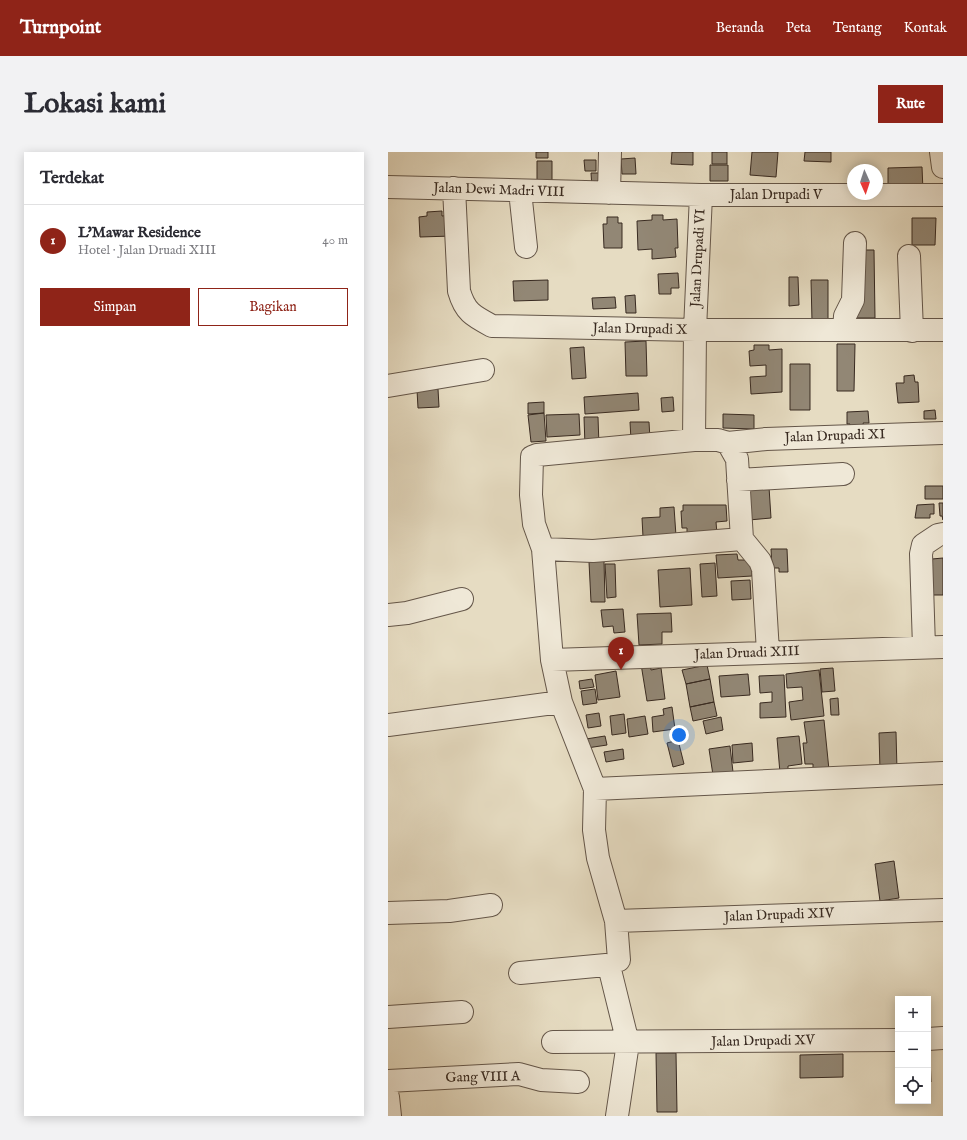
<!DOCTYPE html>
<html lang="id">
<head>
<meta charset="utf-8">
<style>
  :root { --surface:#fff; --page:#f2f2f3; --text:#2b2b33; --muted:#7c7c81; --line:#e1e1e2; --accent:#8f2418 }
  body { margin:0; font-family:"IM FELL English",serif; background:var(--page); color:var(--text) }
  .controls { position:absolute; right:12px; bottom:12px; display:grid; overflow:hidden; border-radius:0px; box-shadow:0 2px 10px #0003 }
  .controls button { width:36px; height:36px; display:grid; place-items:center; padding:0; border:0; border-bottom:1px solid var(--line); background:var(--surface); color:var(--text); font:20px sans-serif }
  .compass { position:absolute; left:459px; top:12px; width:36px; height:36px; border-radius:50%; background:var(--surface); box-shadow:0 2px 10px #0003; rotate:177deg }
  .you { position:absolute; left:291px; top:583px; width:14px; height:14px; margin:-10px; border:3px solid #fff; border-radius:50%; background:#1a73e8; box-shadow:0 0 0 6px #1a73e833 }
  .badge { display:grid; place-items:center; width:26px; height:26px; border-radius:50%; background:var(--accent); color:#fff; font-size:13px; font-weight:700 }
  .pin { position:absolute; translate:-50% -33px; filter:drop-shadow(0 1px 2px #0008) }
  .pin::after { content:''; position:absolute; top:21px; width:14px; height:12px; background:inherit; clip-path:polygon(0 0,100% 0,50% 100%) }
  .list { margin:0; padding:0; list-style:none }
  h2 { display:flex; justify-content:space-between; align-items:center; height:52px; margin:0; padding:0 16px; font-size:17px }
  h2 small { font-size:13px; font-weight:400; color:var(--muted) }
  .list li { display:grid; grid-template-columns:26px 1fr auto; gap:12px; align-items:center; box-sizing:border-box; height:72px; padding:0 16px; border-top:1px solid var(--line) }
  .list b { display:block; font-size:15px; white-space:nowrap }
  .list p { margin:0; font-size:13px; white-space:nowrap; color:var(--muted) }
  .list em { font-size:13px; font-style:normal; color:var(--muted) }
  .actions { display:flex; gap:8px; padding:12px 16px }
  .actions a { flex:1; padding:9px 0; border:1px solid var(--accent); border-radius:0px; text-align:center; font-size:14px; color:var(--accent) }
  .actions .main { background:var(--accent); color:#fff }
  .icon { flex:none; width:22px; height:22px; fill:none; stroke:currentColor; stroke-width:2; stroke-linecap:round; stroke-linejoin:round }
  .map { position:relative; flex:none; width:555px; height:964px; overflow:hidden; border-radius:0px }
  header { display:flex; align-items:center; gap:24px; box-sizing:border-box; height:56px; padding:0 20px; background:var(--accent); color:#fff }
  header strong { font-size:19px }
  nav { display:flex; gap:22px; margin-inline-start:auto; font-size:14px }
  .intro { display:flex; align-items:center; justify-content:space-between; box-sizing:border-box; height:96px; padding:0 24px }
  h1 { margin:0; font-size:28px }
  .button { padding:10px 18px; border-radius:0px; background:var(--accent); color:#fff; font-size:14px; font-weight:700 }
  main { display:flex; gap:24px; padding:0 24px }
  aside { flex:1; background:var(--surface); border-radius:0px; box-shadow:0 2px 10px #0003 }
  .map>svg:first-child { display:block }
</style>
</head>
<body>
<header>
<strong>Turnpoint</strong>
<nav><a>Beranda</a><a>Peta</a><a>Tentang</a><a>Kontak</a></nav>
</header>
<div class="intro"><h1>Lokasi kami</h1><a class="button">Rute</a></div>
<main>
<aside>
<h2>Terdekat<small></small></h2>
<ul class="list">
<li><span class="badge">1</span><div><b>L'Mawar Residence</b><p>Hotel · Jalan Druadi XIII</p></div><em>40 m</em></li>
</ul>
<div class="actions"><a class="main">Simpan</a><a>Bagikan</a></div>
</aside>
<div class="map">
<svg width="555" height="964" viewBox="0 0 555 964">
  <rect width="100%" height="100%" fill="#e6dcc2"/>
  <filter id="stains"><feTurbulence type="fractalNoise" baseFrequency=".005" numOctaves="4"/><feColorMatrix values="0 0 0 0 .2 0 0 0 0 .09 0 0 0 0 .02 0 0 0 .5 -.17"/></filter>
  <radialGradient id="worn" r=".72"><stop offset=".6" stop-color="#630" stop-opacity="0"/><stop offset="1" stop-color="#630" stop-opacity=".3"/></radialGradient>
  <!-- building -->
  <path fill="#928775" stroke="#382a21" d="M 148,0 L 160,0 L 160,6 L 148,6 Z
    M 284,0 L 305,0 L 305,13 L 283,12 Z
    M 324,0 L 339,0 L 339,12 L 324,12 Z
    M 364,0 L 390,0 L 388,25 L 362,23 Z
    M 417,0 L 443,0 L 443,10 L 416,9 Z
    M 247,6 L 248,22 L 234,22 L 233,7 Z
    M 196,8 L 208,8 L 208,19 L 197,19 Z
    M 149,9 L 164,9 L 164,29 L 149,29 Z
    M 322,13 L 340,13 L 340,29 L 322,29 Z
    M 534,15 L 535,39 L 500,39 L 500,16 Z
    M 203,21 L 216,21 L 216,35 L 204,36 Z
    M 54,59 L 54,64 L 63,63 L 64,84 L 32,85 L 31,65 L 39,64 L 39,60 Z
    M 264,63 L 275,63 L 275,68 L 289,67 L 290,96 L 287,96 L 288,105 L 264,107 L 264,97 L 250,98 L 249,69 L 264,68 Z
    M 219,65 L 230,65 L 230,71 L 234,71 L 234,96 L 216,96 L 215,72 L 219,72 Z
    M 524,66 L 548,66 L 547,93 L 524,93 Z
    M 468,98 L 486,98 L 487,166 L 468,166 Z
    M 290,121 L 291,136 L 283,136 L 283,142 L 271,142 L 270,122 Z
    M 401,125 L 410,125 L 411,153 L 401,154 Z
    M 160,128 L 160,148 L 126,149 L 125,129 Z
    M 423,128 L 440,128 L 440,169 L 424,169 Z
    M 247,143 L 248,161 L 238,161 L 237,144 Z
    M 227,145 L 228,156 L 205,157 L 204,146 Z
    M 258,189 L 259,224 L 238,224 L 237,190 Z
    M 449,192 L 467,192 L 466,239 L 449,239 Z
    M 366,193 L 381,193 L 381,198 L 394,197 L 394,240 L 363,242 L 362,225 L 378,224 L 378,213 L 362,214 L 361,199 L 366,198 Z
    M 196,195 L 198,226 L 184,227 L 182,196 Z
    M 402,212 L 422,212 L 422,258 L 402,258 Z
    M 526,223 L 527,230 L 530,230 L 531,250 L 510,251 L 508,231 L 516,231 L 516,224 Z
    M 50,237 L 51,255 L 30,256 L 29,238 Z
    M 250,241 L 251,258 L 197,262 L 196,245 Z
    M 285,245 L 286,259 L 274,260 L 273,246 Z
    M 156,250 L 156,261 L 140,262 L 140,251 Z
    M 547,258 L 548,267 L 536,267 L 536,259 Z
    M 480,259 L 481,271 L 475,271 L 476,274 L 462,275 L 462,272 L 459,272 L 459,260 Z
    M 156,261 L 158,289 L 143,290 L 140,263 Z
    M 191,262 L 192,283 L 159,285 L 158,263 Z
    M 335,262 L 366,263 L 366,277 L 335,276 Z
    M 196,265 L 210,265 L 211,294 L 197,294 Z
    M 242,270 L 261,270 L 262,287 L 243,288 Z
    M 537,334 L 555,334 L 555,347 L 537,347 Z
    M 381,335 L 383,366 L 361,368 L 359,337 Z
    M 551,351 L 555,351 L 555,368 L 554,364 L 552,364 Z
    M 546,352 L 546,362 L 542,362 L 542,366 L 527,366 L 529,353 Z
    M 295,353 L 338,353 L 339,369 L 328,370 L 329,382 L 299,384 L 299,376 L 294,376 L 293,359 L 295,359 Z
    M 286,355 L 288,384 L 255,385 L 254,366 L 272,365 L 272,356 Z
    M 383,397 L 399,397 L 400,420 L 391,420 L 391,416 L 384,416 Z
    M 349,402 L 350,408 L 364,408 L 364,424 L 330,426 L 328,403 Z
    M 555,406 L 555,443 L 545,443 L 544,407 Z
    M 216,409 L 217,450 L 203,450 L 201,410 Z
    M 327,411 L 329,444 L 314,445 L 312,412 Z
    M 217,412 L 227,412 L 228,445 L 219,446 Z
    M 302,416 L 304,453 L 272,455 L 270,418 Z
    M 362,428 L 363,447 L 344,448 L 343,429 Z
    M 235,457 L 237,480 L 226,481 L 225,474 L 215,475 L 213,458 Z
    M 283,461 L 284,480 L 274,480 L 274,492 L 251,493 L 249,462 Z
    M 262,510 L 263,518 L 273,516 L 277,547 L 259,549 L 253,512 Z
    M 319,513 L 322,527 L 298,532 L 294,518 Z
    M 445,516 L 447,539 L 434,540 L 432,517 Z
    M 431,518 L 436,564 L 403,568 L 401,550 L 415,548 L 414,535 L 399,536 L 398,522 Z
    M 228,519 L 232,545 L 210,548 L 207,523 Z
    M 360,522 L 362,543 L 333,545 L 331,524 Z
    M 396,523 L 398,565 L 372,566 L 372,551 L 384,550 L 384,540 L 372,541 L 371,524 Z
    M 204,527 L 206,535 L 192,537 L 191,529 Z
    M 322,527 L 326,550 L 302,555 L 298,532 Z
    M 207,537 L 209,551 L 195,553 L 193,539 Z
    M 450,546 L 451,563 L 443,563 L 442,547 Z
    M 326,550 L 329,564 L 305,569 L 302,555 Z
    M 284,555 L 287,577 L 265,580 L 264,565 L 276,563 L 275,557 Z
    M 211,561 L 213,574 L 200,576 L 198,563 Z
    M 236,562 L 238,581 L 224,583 L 222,564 Z
    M 257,564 L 260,582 L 241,585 L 239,567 Z
    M 333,565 L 335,578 L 318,582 L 315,569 Z
    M 436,568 L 441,618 L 425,620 L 425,612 L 417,612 L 415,591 L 419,591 L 416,570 Z
    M 508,580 L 509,618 L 492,618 L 491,581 Z
    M 217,584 L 219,593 L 199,596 L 198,587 Z
    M 411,584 L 414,612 L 400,614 L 400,621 L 392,621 L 389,586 Z
    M 290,588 L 296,612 L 285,615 L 279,591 Z
    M 364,591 L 365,609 L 345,611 L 344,593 Z
    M 342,594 L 345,620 L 325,623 L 321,597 Z
    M 235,597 L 236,607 L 218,610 L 216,600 Z
    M 506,709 L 511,746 L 492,749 L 487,712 Z
    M 268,901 L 288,901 L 289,960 L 269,960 Z
    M 455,902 L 455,925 L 412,926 L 412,903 Z
    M 540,904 L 542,904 L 543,930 L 540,930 Z"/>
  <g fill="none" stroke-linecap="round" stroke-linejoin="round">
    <defs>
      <path id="minor" d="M 553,0 L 555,15
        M 0,35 L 313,43 L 555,43
        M 66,36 L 71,139 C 77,160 85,164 104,174 L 307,178 L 555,178
        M 132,39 L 138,95
        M 221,41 L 222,0
        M 521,104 L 524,179
        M 456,178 L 457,164 L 465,148 L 467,91
        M 0,234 L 95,218
        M 306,288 L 307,178 L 313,43
        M 340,291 L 378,287 L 555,281
        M 350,328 L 455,322
        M 155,397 L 205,399 L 354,387
        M 0,463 L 19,461 L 74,447
        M 536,495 L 533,402 L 535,393 L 550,383 L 555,382
        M 164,508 L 555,495
        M 0,573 L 173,550
        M 207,637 L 555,621
        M 0,761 L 61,759 L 103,753
        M 228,769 L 555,758
        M 231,808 L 228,769 L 210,706 L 206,678 L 207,637 L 173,550 L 164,508 L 155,397 L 146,372 L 143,343 L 144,305 L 149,303 L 306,288 L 330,288 L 340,291 L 349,307 L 354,387 L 372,409 L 375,417 L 380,500
        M 132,821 L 218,813 L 221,814 L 240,891 L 229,964
        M 0,865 L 74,860
        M 540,887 L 555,886
        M 165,890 L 510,888
        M 0,929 L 131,922 L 153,928 L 190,930
        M 0,945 L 2,964"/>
    </defs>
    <!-- minor casing -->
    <use href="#minor" stroke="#645649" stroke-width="24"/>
    <!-- minor -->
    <use href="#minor" stroke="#efe8d7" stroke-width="22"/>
  </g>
  <g text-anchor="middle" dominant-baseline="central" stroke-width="3.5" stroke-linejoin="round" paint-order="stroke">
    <!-- street labels -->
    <g font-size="14" fill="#382a21" stroke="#efe8d7">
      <text transform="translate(111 38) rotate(2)">Jalan Dewi Madri VIII</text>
      <text x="388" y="43">Jalan Drupadi V</text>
      <text transform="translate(310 106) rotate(-87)">Jalan Drupadi VI</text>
      <text transform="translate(252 177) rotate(1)">Jalan Drupadi X</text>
      <text transform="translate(447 284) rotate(-2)">Jalan Drupadi XI</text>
      <text transform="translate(359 501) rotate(-2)">Jalan Druadi XIII</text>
      <text transform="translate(391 763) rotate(-2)">Jalan Drupadi XIV</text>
      <text transform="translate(375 889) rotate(-1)">Jalan Drupadi XV</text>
      <text transform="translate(95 925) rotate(-1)">Gang VIII A</text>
    </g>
  </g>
  <rect width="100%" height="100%" filter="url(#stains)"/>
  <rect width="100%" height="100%" fill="url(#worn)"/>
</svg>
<div class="controls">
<button>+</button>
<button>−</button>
<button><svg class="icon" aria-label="locate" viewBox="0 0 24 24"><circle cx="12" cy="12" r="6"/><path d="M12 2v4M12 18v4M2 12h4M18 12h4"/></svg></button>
</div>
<svg class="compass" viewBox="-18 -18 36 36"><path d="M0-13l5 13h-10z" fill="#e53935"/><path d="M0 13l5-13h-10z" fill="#7c7c81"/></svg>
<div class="you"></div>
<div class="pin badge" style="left:233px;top:518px">1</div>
</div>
</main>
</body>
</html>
